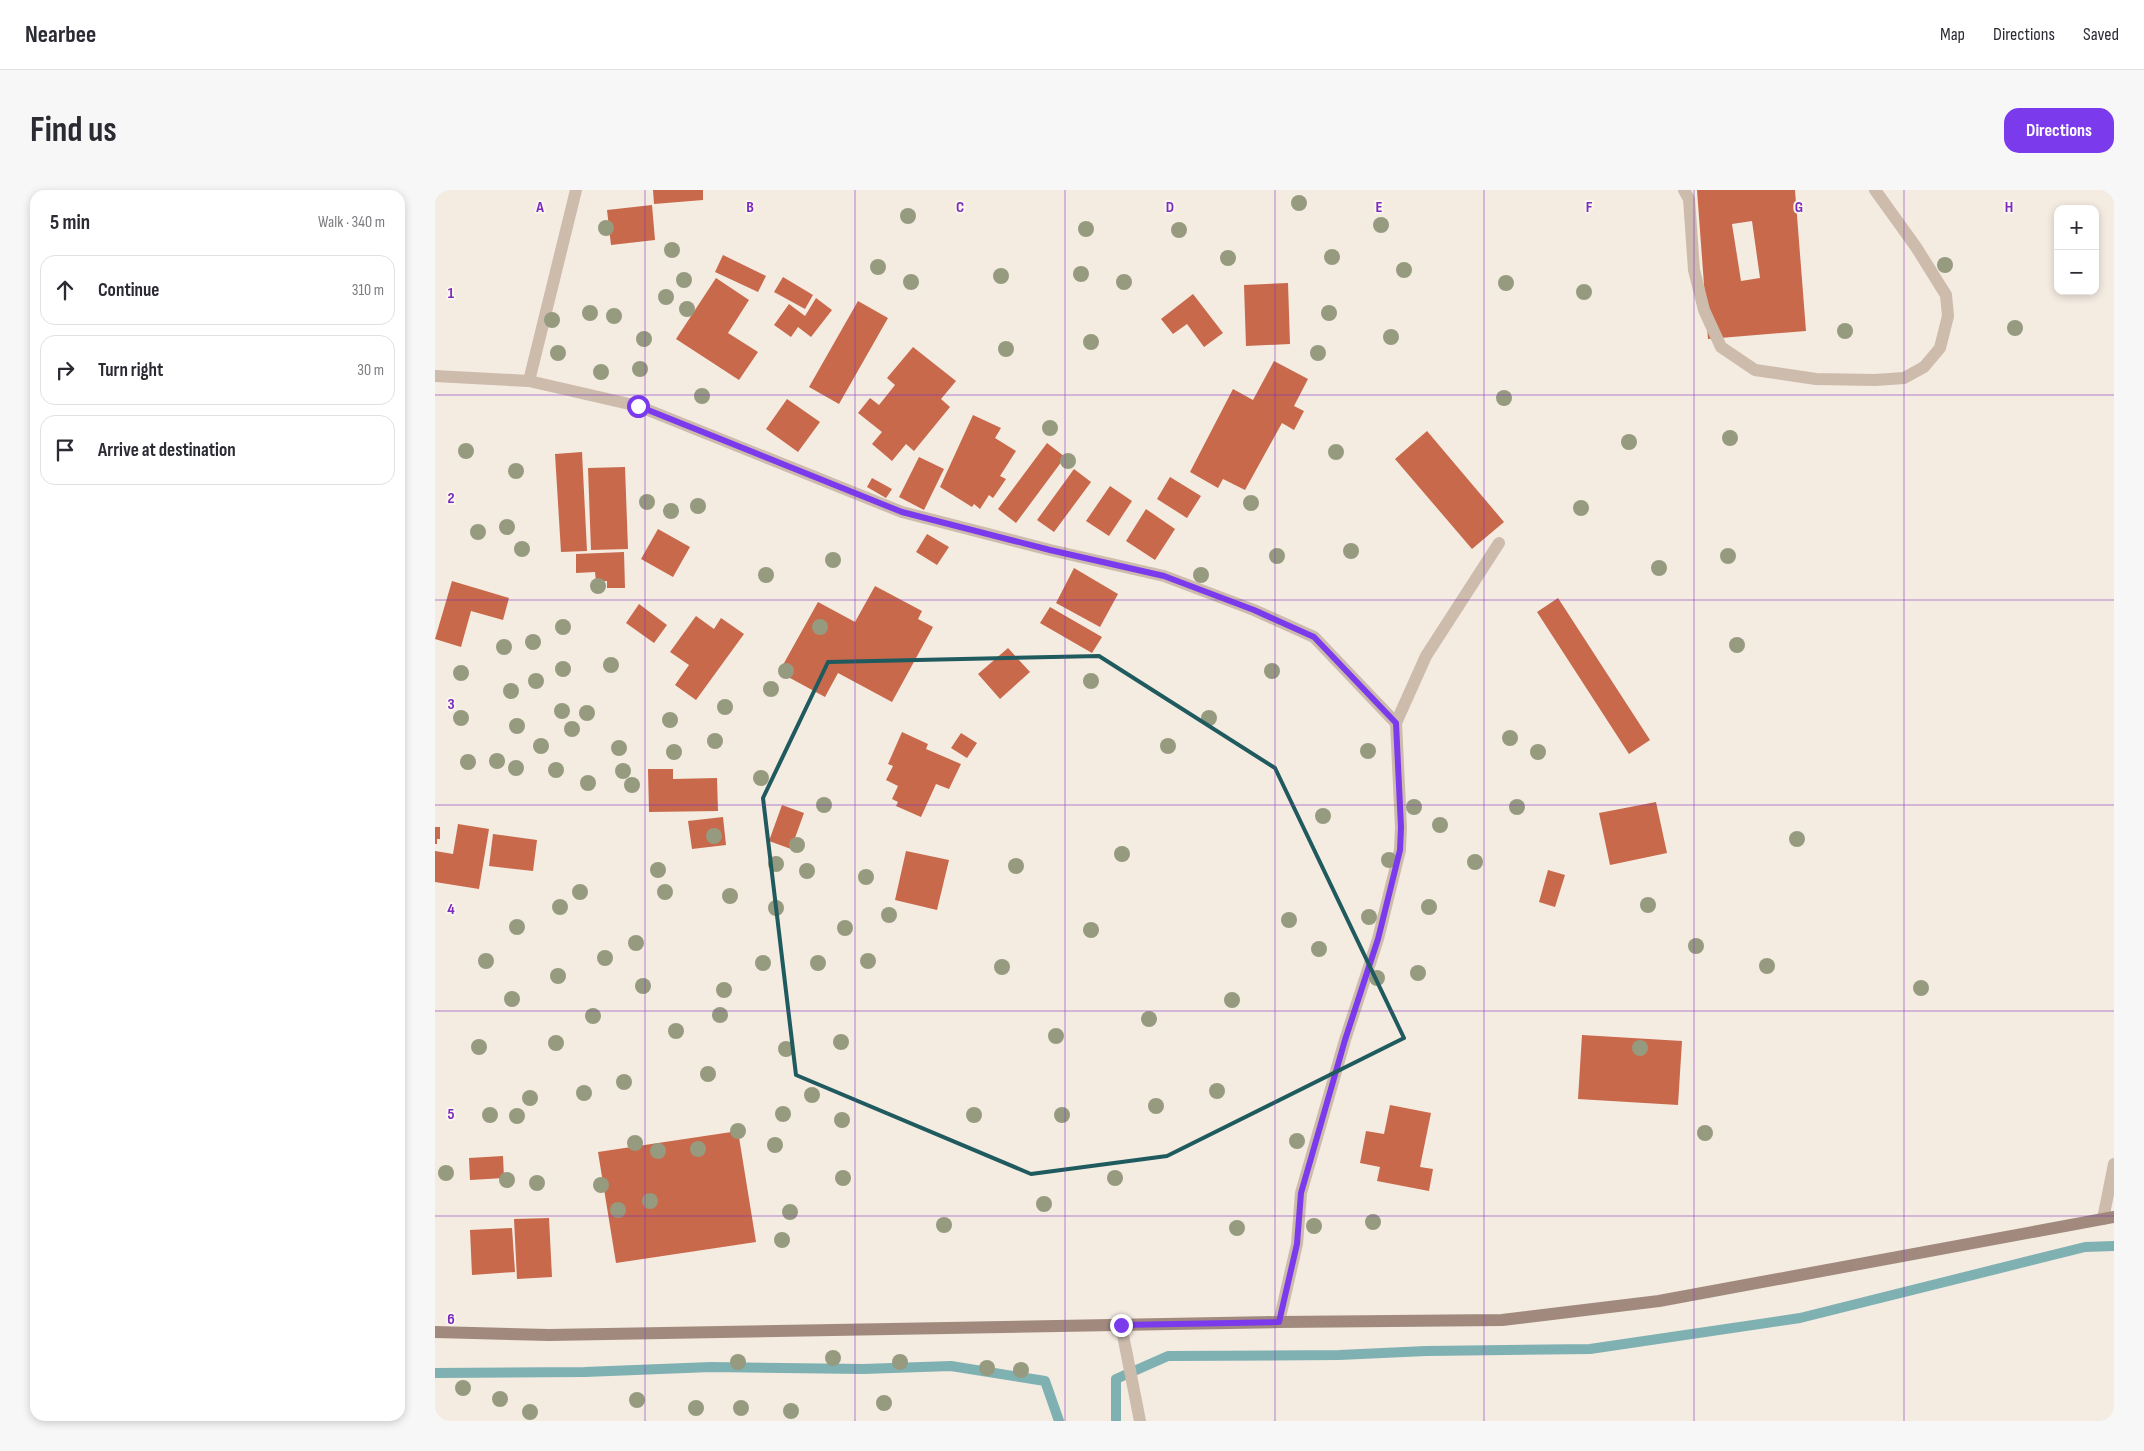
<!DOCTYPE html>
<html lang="en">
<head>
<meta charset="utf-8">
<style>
  :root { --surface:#fff; --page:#f7f7f7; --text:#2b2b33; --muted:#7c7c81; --line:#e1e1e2; --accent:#7c3aed }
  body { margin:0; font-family:"Sofia Sans Condensed",sans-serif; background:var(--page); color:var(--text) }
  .controls { position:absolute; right:15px; top:15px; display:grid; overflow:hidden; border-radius:10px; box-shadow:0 2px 8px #0003 }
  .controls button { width:45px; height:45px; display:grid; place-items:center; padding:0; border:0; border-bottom:1px solid var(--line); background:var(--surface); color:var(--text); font:25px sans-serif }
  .stop { position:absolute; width:15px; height:15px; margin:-11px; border:4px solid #7c3aed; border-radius:50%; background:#fff }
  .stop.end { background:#7c3aed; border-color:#fff; box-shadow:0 1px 5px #0008 }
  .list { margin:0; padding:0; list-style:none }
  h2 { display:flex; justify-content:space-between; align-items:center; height:65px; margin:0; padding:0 20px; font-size:21px }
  h2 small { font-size:16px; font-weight:400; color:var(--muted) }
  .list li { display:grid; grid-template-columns:32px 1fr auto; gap:15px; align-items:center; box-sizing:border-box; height:70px; margin:0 10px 10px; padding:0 10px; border:1px solid var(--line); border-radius:15px }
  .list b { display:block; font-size:19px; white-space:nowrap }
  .list em { font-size:16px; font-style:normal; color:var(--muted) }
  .icon { flex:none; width:28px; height:28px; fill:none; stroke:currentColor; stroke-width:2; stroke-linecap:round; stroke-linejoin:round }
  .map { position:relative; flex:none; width:1679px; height:1231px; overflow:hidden; border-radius:15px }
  header { display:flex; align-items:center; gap:30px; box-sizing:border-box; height:70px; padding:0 25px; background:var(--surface); border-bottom:1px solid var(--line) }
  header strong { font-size:24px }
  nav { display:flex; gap:28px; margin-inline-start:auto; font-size:18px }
  .intro { display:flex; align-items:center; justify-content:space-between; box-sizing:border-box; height:120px; padding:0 30px }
  h1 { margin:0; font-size:35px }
  .button { padding:12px 22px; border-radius:15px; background:var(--accent); color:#fff; font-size:18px; font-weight:700 }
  main { display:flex; gap:30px; padding:0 30px }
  aside { flex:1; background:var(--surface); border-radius:15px; box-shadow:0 2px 8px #0003 }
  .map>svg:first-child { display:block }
</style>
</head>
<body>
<header>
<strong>Nearbee</strong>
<nav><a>Map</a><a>Directions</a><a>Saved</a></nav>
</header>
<div class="intro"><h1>Find us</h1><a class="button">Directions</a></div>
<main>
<aside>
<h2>5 min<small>Walk · 340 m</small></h2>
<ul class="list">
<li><svg class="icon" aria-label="ahead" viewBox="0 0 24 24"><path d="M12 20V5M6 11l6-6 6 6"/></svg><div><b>Continue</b></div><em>310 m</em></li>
<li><svg class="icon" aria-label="right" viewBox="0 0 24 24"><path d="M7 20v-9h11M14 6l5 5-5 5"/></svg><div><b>Turn right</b></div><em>30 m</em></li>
<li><svg class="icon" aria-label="arrive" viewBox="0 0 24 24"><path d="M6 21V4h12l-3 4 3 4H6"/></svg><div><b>Arrive at destination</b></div></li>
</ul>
</aside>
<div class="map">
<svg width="1679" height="1231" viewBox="0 0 1679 1231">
  <rect width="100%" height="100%" fill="#f4ebe1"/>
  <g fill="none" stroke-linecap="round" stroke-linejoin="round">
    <!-- stream -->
    <path stroke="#7fb0b2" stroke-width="10" d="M 0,1183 L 150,1182 L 276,1177 L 428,1179 L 516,1176 L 610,1191 L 624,1231
      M 681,1231 L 681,1189 L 733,1166 L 904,1165 L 991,1161 L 1155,1159 L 1365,1128 L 1650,1057 L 1679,1056"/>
  </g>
  <!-- building -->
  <path fill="#c8694b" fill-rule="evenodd" d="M 218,0 L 268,0 L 268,10 L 219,14 Z
    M 1262,0 L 1360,0 L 1371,141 L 1273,149 ZM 1317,31 L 1325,88 L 1306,91 L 1297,34 Z
    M 217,15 L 220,50 L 176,55 L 172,20 Z
    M 288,65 L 331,86 L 323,102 L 280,82 Z
    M 348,87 L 378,105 L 370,119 L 339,102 Z
    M 281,88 L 314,110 L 293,143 L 323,162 L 304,190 L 241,149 Z
    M 853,93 L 855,154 L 811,156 L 809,95 Z
    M 758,104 L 788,143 L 769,157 L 752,134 L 738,144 L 726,129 Z
    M 381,108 L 397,120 L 376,147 L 363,137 L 356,147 L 339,135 L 354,114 L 370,126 Z
    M 423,111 L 453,128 L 404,214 L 374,197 Z
    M 478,157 L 521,191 L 506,209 L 515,217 L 479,261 L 471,254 L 457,271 L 437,254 L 447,242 L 423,223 L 435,208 L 444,215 L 460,195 L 452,188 Z
    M 839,171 L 873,189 L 859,216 L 869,221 L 859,240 L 847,233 L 810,300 L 788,289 L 783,298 L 755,282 L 798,199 L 818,210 Z
    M 352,209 L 385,232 L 363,262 L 331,239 Z
    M 538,225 L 566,238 L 560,248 L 581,261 L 565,286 L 571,289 L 558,308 L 554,305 L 545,319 L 539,314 L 537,317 L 505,297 Z
    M 992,241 L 1069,332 L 1037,359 L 960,269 Z
    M 612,253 L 630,267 L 581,333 L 563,319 Z
    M 147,262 L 152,361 L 126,362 L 120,264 Z
    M 484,267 L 509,279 L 489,320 L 464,307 Z
    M 190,277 L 193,359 L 156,360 L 153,278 Z
    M 639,279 L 656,292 L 619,342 L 602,330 Z
    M 735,287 L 766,306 L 752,328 L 722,309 Z
    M 437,288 L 457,299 L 451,308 L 432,297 Z
    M 675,296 L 697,311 L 674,346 L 651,331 Z
    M 711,319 L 740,339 L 720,370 L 691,351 Z
    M 223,339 L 255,357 L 238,387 L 206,369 Z
    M 492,344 L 514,357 L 502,375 L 481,362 Z
    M 189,362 L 190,398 L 172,398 L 172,391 L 161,392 L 160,382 L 141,383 L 141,364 Z
    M 639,378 L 683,404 L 665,437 L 621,413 Z
    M 17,391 L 74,408 L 68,430 L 36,421 L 26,457 L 0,449 Z
    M 440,396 L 487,421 L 483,429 L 498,437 L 457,512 L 403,483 L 390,507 L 344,482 L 383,412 L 420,432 Z
    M 1123,408 L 1215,550 L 1194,564 L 1102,422 Z
    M 204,414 L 232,435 L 219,453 L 191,433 Z
    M 615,417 L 667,447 L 657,463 L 605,433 Z
    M 261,426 L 279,439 L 286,428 L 309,444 L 261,510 L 240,495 L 254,475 L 235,462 Z
    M 573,458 L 595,482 L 565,509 L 543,484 Z
    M 467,542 L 493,554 L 491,559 L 526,574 L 514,599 L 501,594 L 486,627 L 461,616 L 463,612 L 457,609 L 463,596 L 451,590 L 458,576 L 453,574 Z
    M 526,543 L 542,553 L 532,568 L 516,558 Z
    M 213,579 L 238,579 L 238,589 L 282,588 L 283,621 L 214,622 Z
    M 1221,612 L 1232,663 L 1175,675 L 1164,623 Z
    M 347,615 L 369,623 L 356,659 L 334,651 Z
    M 288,627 L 291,655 L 257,659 L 253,631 Z
    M 23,634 L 54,639 L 44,699 L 0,692 L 0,661 L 18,664 Z
    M 0,637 L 5,637 L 5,649 L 2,649 L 2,654 L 0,654 Z
    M 58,644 L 102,650 L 98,681 L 54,676 Z
    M 471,661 L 514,670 L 502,720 L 460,710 Z
    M 1113,680 L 1130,685 L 1120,717 L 1104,712 Z
    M 1147,845 L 1247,851 L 1243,915 L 1143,909 Z
    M 955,915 L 996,923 L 985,977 L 998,979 L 994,1001 L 942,991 L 945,977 L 925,973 L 931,941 L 949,944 Z
    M 303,941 L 321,1052 L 181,1073 L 163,962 Z
    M 68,966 L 69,988 L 35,990 L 34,968 Z
    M 114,1028 L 117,1087 L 82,1089 L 79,1029 Z
    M 77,1038 L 80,1082 L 37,1085 L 35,1040 Z"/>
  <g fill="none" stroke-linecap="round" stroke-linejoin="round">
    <!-- service -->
    <path stroke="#cdbbac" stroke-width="12" d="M 1249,0 L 1254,9 L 1259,80 L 1269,120 L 1286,157 L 1320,180 L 1381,189 L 1440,190 L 1469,188 L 1489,177 L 1505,158 L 1513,126 L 1511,105 L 1481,57 L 1440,0
      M 686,1135 L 705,1231"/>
    <!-- minor -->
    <path stroke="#cdbbac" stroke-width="12" d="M 0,186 L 94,191 L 203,216 L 467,322 L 615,360 L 729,386 L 819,420 L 879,447 L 961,533
      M 94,191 L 141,0
      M 1668,1029 L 1679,974
      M 844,1132 L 862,1054 L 866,1003 L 910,850 L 943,749 L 965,660 L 966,637 L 961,533 L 991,466 L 1064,353"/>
    <!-- secondary -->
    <path stroke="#a18a7d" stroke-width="12" d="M 0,1142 L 114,1145 L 844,1132 L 1067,1130 L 1224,1111 L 1679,1027"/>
  </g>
  <!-- trees -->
  <g fill="#969b7f">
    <circle cx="864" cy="13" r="8"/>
    <circle cx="473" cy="26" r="8"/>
    <circle cx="946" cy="35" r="8"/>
    <circle cx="171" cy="38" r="8"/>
    <circle cx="651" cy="39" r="8"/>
    <circle cx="744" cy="40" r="8"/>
    <circle cx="237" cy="60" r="8"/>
    <circle cx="897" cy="67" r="8"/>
    <circle cx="793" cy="68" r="8"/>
    <circle cx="1510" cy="75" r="8"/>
    <circle cx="443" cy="77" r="8"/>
    <circle cx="969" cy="80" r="8"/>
    <circle cx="646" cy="84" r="8"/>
    <circle cx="566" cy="86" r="8"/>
    <circle cx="249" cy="90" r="8"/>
    <circle cx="476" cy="92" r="8"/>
    <circle cx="689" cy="92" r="8"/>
    <circle cx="1071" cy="93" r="8"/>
    <circle cx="1149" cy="102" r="8"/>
    <circle cx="231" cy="107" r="8"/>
    <circle cx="252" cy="119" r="8"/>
    <circle cx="155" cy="123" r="8"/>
    <circle cx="894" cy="123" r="8"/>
    <circle cx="179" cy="126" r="8"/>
    <circle cx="117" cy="130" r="8"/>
    <circle cx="1580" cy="138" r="8"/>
    <circle cx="1410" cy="141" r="8"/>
    <circle cx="956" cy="147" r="8"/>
    <circle cx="209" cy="149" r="8"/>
    <circle cx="656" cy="152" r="8"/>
    <circle cx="571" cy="159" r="8"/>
    <circle cx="123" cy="163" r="8"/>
    <circle cx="883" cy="163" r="8"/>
    <circle cx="205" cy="179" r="8"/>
    <circle cx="166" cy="182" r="8"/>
    <circle cx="267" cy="206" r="8"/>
    <circle cx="1069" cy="208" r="8"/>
    <circle cx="615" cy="238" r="8"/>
    <circle cx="1295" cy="248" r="8"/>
    <circle cx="1194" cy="252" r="8"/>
    <circle cx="31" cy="261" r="8"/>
    <circle cx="901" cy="262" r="8"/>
    <circle cx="633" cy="271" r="8"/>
    <circle cx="81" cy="281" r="8"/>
    <circle cx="212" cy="312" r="8"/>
    <circle cx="816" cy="313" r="8"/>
    <circle cx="263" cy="316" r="8"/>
    <circle cx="1146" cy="318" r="8"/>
    <circle cx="236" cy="321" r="8"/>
    <circle cx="72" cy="337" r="8"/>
    <circle cx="43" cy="342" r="8"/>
    <circle cx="87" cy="359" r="8"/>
    <circle cx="916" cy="361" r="8"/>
    <circle cx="842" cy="366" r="8"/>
    <circle cx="1293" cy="366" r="8"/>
    <circle cx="398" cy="370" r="8"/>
    <circle cx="1224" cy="378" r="8"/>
    <circle cx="331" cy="385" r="8"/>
    <circle cx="766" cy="385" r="8"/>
    <circle cx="163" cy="396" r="8"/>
    <circle cx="128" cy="437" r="8"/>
    <circle cx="385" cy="437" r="8"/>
    <circle cx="98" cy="452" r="8"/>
    <circle cx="1302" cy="455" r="8"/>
    <circle cx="69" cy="457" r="8"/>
    <circle cx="176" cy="475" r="8"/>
    <circle cx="128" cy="479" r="8"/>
    <circle cx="351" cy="481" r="8"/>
    <circle cx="837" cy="481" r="8"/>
    <circle cx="26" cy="483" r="8"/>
    <circle cx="101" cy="491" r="8"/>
    <circle cx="656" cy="491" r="8"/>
    <circle cx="336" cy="499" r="8"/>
    <circle cx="76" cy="501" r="8"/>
    <circle cx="290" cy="517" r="8"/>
    <circle cx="127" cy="521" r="8"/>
    <circle cx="152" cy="523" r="8"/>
    <circle cx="26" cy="528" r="8"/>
    <circle cx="774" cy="528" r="8"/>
    <circle cx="235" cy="530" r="8"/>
    <circle cx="82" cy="536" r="8"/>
    <circle cx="137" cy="539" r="8"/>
    <circle cx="1075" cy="548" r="8"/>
    <circle cx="280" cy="551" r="8"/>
    <circle cx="106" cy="556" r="8"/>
    <circle cx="733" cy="556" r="8"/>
    <circle cx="184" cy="558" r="8"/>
    <circle cx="933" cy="561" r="8"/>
    <circle cx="239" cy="562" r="8"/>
    <circle cx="1103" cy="562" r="8"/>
    <circle cx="62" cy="571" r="8"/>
    <circle cx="33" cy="572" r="8"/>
    <circle cx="81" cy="578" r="8"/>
    <circle cx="121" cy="580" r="8"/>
    <circle cx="188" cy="581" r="8"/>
    <circle cx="326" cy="588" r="8"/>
    <circle cx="153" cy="593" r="8"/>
    <circle cx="197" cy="595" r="8"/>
    <circle cx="389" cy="615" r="8"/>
    <circle cx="979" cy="617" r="8"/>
    <circle cx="1082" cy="617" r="8"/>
    <circle cx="888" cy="626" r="8"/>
    <circle cx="1005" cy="635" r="8"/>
    <circle cx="279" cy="646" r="8"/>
    <circle cx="1362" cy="649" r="8"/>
    <circle cx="362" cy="655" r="8"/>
    <circle cx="687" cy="664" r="8"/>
    <circle cx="954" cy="670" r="8"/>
    <circle cx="1040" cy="672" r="8"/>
    <circle cx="341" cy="674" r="8"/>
    <circle cx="581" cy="676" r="8"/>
    <circle cx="223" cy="680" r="8"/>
    <circle cx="372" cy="681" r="8"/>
    <circle cx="431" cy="687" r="8"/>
    <circle cx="145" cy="702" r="8"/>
    <circle cx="230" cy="702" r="8"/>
    <circle cx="295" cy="706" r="8"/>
    <circle cx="1213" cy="715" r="8"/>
    <circle cx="125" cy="717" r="8"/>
    <circle cx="994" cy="717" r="8"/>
    <circle cx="341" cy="718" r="8"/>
    <circle cx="454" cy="725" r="8"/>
    <circle cx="934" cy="727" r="8"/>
    <circle cx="854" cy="730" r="8"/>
    <circle cx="82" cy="737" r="8"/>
    <circle cx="410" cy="738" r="8"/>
    <circle cx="656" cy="740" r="8"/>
    <circle cx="201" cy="753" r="8"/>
    <circle cx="1261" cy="756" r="8"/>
    <circle cx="884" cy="759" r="8"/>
    <circle cx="170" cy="768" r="8"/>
    <circle cx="51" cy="771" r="8"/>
    <circle cx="433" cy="771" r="8"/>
    <circle cx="328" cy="773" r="8"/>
    <circle cx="383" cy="773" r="8"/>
    <circle cx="1332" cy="776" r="8"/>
    <circle cx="567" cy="777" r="8"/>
    <circle cx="983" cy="783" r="8"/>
    <circle cx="123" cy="786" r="8"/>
    <circle cx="942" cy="788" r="8"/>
    <circle cx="208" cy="796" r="8"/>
    <circle cx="1486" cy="798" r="8"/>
    <circle cx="289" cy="800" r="8"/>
    <circle cx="77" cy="809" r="8"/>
    <circle cx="797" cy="810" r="8"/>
    <circle cx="285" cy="825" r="8"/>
    <circle cx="158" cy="826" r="8"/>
    <circle cx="714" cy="829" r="8"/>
    <circle cx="241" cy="841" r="8"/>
    <circle cx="621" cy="846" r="8"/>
    <circle cx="406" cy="852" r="8"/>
    <circle cx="121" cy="853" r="8"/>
    <circle cx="44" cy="857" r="8"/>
    <circle cx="1205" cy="858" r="8"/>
    <circle cx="351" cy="859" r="8"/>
    <circle cx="273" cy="884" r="8"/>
    <circle cx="189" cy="892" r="8"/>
    <circle cx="782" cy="901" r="8"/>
    <circle cx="149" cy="903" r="8"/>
    <circle cx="377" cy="905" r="8"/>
    <circle cx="95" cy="908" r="8"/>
    <circle cx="721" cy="916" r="8"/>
    <circle cx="348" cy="924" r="8"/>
    <circle cx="55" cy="925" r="8"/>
    <circle cx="539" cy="925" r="8"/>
    <circle cx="627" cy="925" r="8"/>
    <circle cx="82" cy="926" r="8"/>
    <circle cx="407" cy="930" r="8"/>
    <circle cx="303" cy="941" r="8"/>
    <circle cx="1270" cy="943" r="8"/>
    <circle cx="862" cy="951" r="8"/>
    <circle cx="200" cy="953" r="8"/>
    <circle cx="340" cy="955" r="8"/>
    <circle cx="263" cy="959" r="8"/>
    <circle cx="223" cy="961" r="8"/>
    <circle cx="11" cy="983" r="8"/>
    <circle cx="408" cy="988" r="8"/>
    <circle cx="680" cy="988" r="8"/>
    <circle cx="72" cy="990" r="8"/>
    <circle cx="102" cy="993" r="8"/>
    <circle cx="166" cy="995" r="8"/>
    <circle cx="215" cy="1011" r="8"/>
    <circle cx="609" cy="1014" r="8"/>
    <circle cx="183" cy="1020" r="8"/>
    <circle cx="355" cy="1022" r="8"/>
    <circle cx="938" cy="1032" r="8"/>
    <circle cx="509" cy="1035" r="8"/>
    <circle cx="879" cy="1036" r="8"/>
    <circle cx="802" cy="1038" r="8"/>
    <circle cx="347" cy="1050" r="8"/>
    <circle cx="398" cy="1168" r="8"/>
    <circle cx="303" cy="1172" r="8"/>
    <circle cx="465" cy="1172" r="8"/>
    <circle cx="552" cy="1178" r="8"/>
    <circle cx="586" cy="1180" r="8"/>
    <circle cx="28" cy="1198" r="8"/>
    <circle cx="65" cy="1209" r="8"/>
    <circle cx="202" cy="1210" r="8"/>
    <circle cx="449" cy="1213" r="8"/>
    <circle cx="261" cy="1218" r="8"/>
    <circle cx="306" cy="1218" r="8"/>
    <circle cx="356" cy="1221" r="8"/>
    <circle cx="95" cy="1222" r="8"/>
  </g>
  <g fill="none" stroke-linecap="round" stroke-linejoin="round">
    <!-- route -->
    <path stroke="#7c3aed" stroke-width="6" d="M 203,216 L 467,322 L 615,360 L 729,386 L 819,420 L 879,447 L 961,533 L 966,637 L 965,660 L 943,749 L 910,850 L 866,1003 L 862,1054 L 844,1132 L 686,1135"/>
  </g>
  <!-- marked area -->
  <path fill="none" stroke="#1f5a5e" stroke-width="4" stroke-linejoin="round" d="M 664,466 L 840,578 L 969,848 L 732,966 L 596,984 L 361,885 L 328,608 L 393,472 Z"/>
  <!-- grid -->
  <path fill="none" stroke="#7b2cbf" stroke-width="1" stroke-opacity="0.55" d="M 210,0 L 210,1231M 420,0 L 420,1231M 630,0 L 630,1231M 840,0 L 840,1231M 1049,0 L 1049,1231M 1259,0 L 1259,1231M 1469,0 L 1469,1231M 0,205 L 1679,205M 0,410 L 1679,410M 0,615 L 1679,615M 0,821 L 1679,821M 0,1026 L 1679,1026"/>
  <g font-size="16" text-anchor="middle" font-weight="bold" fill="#7b2cbf" stroke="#fbf5ee" stroke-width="4" stroke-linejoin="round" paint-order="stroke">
    <text x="105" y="22">A</text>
    <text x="315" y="22">B</text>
    <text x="525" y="22">C</text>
    <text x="735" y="22">D</text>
    <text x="944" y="22">E</text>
    <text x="1154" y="22">F</text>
    <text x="1364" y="22">G</text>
    <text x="1574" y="22">H</text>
    <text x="16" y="108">1</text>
    <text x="16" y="313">2</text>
    <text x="16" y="519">3</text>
    <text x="16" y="724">4</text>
    <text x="16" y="929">5</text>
    <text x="16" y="1134">6</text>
  </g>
</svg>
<div class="controls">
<button>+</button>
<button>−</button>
</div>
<div class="stop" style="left:203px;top:216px"></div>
<div class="stop end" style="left:686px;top:1135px"></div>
</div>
</main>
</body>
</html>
